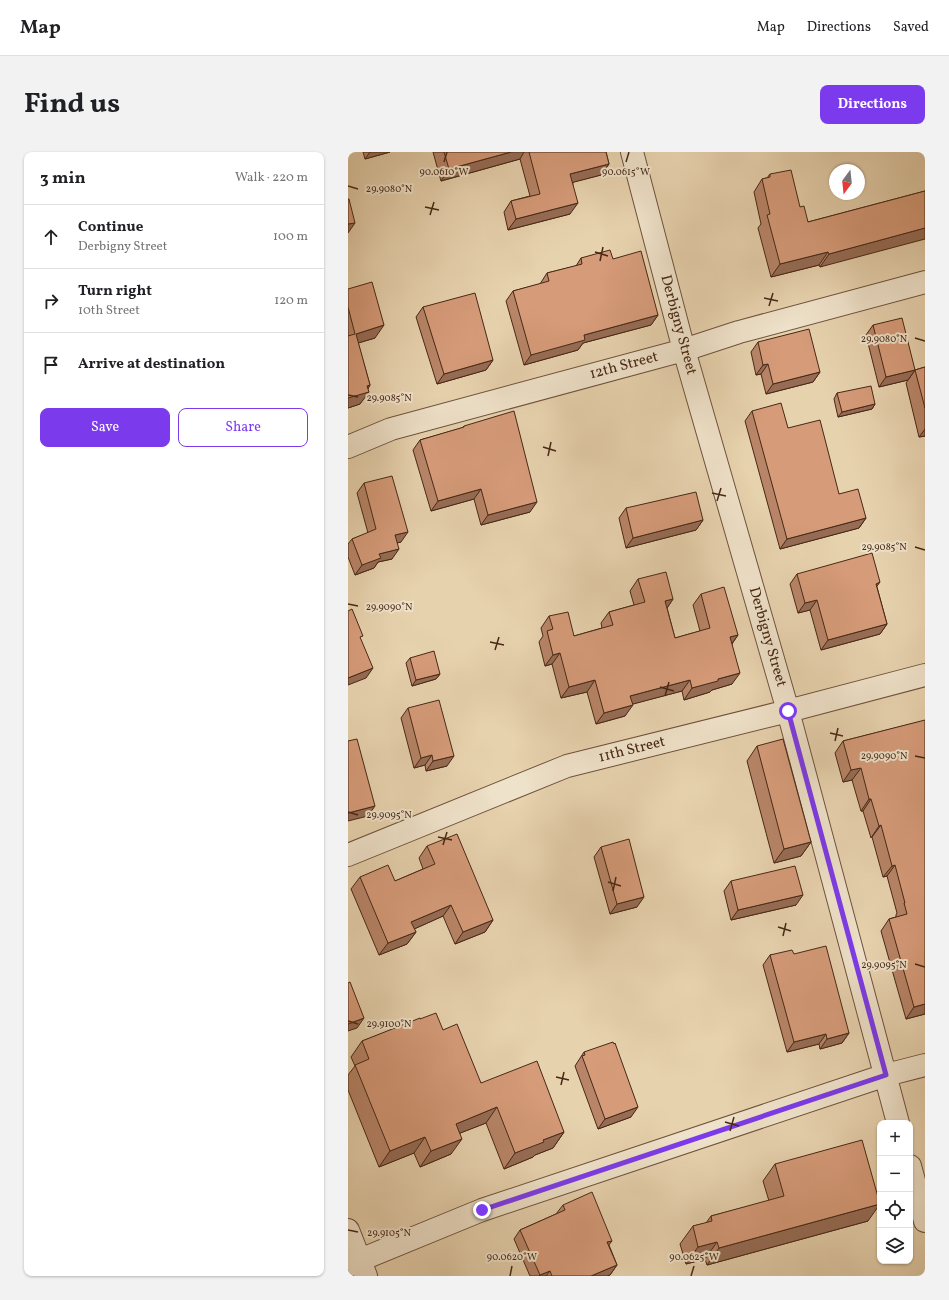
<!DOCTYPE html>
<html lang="en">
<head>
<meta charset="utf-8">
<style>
  :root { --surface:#fff; --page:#f2f2f2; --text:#202124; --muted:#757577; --line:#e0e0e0; --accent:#7c3aed }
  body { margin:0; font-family:Vollkorn,serif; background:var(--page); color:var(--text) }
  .controls { position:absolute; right:12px; bottom:12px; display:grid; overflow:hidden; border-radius:8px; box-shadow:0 1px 3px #0004 }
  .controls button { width:36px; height:36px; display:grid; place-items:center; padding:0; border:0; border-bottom:1px solid var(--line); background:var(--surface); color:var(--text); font:20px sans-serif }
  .compass { position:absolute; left:481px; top:12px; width:36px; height:36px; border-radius:50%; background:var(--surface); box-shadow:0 1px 3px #0004; rotate:195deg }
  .stop { position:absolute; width:12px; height:12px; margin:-9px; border:3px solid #7c3aed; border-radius:50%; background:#fff }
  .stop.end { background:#7c3aed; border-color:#fff; box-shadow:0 1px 4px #0008 }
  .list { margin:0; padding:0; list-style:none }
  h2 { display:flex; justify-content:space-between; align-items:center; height:52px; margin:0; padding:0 16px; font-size:17px }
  h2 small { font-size:13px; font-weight:400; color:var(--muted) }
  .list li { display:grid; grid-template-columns:26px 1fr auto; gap:12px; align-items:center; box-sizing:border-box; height:64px; padding:0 16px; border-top:1px solid var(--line) }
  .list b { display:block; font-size:15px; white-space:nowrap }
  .list p { margin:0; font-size:13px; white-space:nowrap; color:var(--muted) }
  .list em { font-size:13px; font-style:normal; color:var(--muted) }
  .actions { display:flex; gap:8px; padding:12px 16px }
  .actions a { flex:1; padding:9px 0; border:1px solid var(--accent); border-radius:8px; text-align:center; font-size:14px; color:var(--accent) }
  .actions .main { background:var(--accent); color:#fff }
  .icon { flex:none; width:22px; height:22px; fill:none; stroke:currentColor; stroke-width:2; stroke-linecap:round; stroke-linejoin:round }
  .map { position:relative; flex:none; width:577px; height:1124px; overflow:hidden; border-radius:8px }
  header { display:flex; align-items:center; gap:24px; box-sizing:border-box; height:56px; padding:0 20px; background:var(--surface); border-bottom:1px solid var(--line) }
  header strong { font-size:19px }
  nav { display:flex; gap:22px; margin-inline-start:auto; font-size:14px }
  .intro { display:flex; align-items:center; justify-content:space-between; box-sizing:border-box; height:96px; padding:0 24px }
  h1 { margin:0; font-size:28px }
  .button { padding:10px 18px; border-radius:8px; background:var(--accent); color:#fff; font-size:14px; font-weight:700 }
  main { display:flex; gap:24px; padding:0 24px }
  aside { flex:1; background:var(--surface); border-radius:8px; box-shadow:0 1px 3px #0004 }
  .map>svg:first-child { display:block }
</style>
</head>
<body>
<header>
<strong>Map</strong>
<nav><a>Map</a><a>Directions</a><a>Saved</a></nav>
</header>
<div class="intro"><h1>Find us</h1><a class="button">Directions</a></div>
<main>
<aside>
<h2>3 min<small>Walk · 220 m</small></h2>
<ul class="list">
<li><svg class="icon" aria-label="ahead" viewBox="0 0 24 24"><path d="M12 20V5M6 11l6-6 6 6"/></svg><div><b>Continue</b><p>Derbigny Street</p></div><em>100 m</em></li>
<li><svg class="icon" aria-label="right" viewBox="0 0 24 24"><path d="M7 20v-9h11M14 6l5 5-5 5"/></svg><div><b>Turn right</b><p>10th Street</p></div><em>120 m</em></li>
<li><svg class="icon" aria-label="arrive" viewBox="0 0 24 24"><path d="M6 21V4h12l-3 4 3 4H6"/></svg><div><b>Arrive at destination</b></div></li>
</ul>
<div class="actions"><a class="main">Save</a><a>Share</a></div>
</aside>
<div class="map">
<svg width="577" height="1124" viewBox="0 0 577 1124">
  <rect width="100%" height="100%" fill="#e7d2ae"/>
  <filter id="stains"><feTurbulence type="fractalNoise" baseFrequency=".005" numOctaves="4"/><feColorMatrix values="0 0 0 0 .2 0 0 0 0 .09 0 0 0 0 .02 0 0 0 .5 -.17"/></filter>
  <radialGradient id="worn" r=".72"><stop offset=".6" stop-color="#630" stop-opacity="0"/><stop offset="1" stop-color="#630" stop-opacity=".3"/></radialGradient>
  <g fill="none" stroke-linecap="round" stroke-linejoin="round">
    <defs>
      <path id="minor" d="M 284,0 L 336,198 L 440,559 L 550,971
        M 0,295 L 43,277 L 336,198 L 391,180 L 577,130
        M 0,703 L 219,614 L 440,559 L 577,523
        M 562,1014 L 577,1069
        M 0,1078 L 18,1124
        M 0,1113 L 134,1058 L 538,923 L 577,913"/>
    </defs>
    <!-- minor casing -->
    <use href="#minor" stroke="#6f523c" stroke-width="24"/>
    <!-- minor -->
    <use href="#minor" stroke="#efe2ca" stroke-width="22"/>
  </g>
  <!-- wall -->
  <path fill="#b88568" stroke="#472816" d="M 15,0 L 42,0 L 17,7 Z
    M 85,0 L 258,0 L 261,12 L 253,23 L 225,30 L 222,62 L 160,78 L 156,60 L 163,49 L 182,44 L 172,7 L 93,29 Z
    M 422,22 L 452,55 L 460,70 L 577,39 L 472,115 L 471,113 L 423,125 L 410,76 L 413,72 L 406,40 L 414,27 L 419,26 Z
    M 233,106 L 265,107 L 310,163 L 303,173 L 235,191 L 230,198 L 176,213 L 158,149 L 165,139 L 192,132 L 199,121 L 228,114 Z
    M 0,137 L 27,186 L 10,191 L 22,233 L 12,252 L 0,256 Z
    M 75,155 L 145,208 L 138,218 L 89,232 L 68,165 Z
    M 525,173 L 560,228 L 531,235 L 518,183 Z
    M 410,190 L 472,220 L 465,230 L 418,242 L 413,222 L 408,223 L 403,200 Z
    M 577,215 L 577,284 L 571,285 L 558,231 L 567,218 Z
    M 489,241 L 527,252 L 524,257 L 490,265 L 486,247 Z
    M 404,259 L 440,276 L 491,342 L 518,366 L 511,376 L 432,397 L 397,269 Z
    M 116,274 L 182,360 L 133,373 L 126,347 L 83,359 L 65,298 L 72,288 L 114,276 Z
    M 16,331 L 53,390 L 49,391 L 44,407 L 30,410 L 26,416 L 7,423 L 0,405 L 0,392 L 4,387 L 20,381 L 9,341 Z
    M 278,356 L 355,368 L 348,378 L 278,396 L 271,366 Z
    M 449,422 L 529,435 L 539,472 L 532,482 L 473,498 L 462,458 L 450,461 L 442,432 Z
    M 290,427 L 325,447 L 319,456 L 327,486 L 352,479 L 345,453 L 353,442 L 390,483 L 384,492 L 384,532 L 364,538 L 362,540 L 336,548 L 334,539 L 284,552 L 277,564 L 248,572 L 239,540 L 213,546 L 204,512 L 197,514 L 191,490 L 195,484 L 193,476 L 201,464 L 226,484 L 254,476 L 253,471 L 261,460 L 286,453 L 282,439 Z
    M 62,506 L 92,522 L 88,527 L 64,534 L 58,511 Z
    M 60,556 L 99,614 L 78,619 L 77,613 L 66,616 L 53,566 Z
    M 571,570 L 577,862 L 558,867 L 533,779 L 541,767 L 548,765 L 548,763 L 549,761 L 539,724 L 535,725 L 524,685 L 523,686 L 515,659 L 513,659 L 504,628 L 495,630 L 487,601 L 495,589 Z
    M 409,594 L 463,690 L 453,704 L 426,711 L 399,609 Z
    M 79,694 L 145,768 L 137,780 L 107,792 L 95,764 L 66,777 L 68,780 L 59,792 L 31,803 L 3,737 L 12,725 L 47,729 L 75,717 L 71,706 Z
    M 253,695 L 289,755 L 262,762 L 246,705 Z
    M 383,729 L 448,753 L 383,768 L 376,739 Z
    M 446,802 L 501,881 L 494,891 L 472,897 L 471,892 L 439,900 L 415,813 L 422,803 Z
    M 72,867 L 95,878 L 133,931 L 216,980 L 205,996 L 187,1003 L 185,1005 L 156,1017 L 138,971 L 112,981 L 103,1002 L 72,1015 L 66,1001 L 31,1015 L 0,938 L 0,923 L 7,914 L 3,905 L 14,889 Z
    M 236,900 L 283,965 L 250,977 L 227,914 Z
    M 427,1012 L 520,1069 L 359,1113 L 357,1107 L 338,1112 L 332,1092 L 345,1074 L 358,1071 L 363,1064 L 421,1049 L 415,1029 Z
    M 215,1053 L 261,1093 L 269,1113 L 262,1123 L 259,1124 L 182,1124 L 166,1087 L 172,1078 L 208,1062 Z"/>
  <!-- shaded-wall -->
  <path fill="#966c55" stroke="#472816" d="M 22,0 L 42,0 L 17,7 Z
    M 163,0 L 176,0 L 172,7 L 93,29 L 101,17 Z
    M 261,12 L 253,23 L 215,33 L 222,22 Z
    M 230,51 L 222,62 L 160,78 L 168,67 Z
    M 7,71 L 0,81 L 0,72 Z
    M 577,76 L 577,87 L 472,115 L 481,102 Z
    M 480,100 L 471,113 L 423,125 L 432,112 Z
    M 310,163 L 303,173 L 235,191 L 230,198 L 176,213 L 183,203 L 236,183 Z
    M 36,173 L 27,186 L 0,194 L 8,182 Z
    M 145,208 L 138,218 L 89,232 L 96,222 Z
    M 420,212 L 413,222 L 408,223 L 415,213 Z
    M 567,218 L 560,228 L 531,235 L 538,225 Z
    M 472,220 L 465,230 L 418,242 L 425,232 Z
    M 22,233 L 17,241 L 21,240 L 12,252 L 0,256 L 0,246 L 19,234 Z
    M 527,252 L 524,257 L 490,265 L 494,260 Z
    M 577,277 L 577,284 L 571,285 Z
    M 133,337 L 126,347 L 83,359 L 90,349 Z
    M 189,350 L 182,360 L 133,373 L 140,363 Z
    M 518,366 L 511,376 L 432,397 L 439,387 Z
    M 355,368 L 348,378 L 278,396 L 285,386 Z
    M 60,380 L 53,390 L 40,393 L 47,383 Z
    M 51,397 L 44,407 L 30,410 L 26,416 L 7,423 L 14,413 L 31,402 Z
    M 532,430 L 525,440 L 528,432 Z
    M 325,447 L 317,459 L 317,449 Z
    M 469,448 L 462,458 L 450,461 L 457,451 Z
    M 539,472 L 532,482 L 473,498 L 480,488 Z
    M 390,483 L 382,494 L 382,485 Z
    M 212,501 L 204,512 L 197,514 L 205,503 Z
    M 25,516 L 18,526 L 0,533 L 0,526 Z
    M 392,521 L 384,532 L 364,538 L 362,540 L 336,548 L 344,536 L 370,527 Z
    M 92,522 L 88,527 L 64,534 L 68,528 Z
    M 247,528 L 239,540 L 213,546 L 221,535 Z
    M 342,528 L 334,539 L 274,555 L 282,544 Z
    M 285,553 L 277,564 L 248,572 L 256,561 Z
    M 84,603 L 77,613 L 66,616 L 73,606 Z
    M 106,604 L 99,614 L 78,619 L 85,609 Z
    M 513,616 L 504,628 L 495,630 L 503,618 Z
    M 521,647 L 523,647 L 515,659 L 513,659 Z
    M 27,654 L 20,664 L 0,669 L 0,661 Z
    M 533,673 L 524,685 L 523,686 L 531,674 Z
    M 463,690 L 453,704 L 426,711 L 436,697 Z
    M 547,713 L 539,724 L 535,725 L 544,714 Z
    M 455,743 L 448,753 L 383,768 L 390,758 Z
    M 296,745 L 289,755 L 262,762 L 269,752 Z
    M 103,753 L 95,764 L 55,782 L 63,770 Z
    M 145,768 L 137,780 L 107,792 L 115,780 Z
    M 68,780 L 59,792 L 31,803 L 40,791 Z
    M 577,852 L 577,862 L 558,867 L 566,855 Z
    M 16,866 L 9,876 L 0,879 L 0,872 Z
    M 501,881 L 494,891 L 472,897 L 479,887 Z
    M 478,882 L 471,892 L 439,900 L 446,890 Z
    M 149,955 L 138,971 L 97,987 L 108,972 Z
    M 290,955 L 283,965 L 250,977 L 257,967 Z
    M 216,980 L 205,996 L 187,1003 L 185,1005 L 156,1017 L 167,1001 L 195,988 Z
    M 77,985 L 66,1001 L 31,1015 L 42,999 Z
    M 114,987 L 103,1002 L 72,1015 L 83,999 Z
    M 532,1052 L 520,1069 L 359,1113 L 371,1096 Z
    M 264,1089 L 257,1098 L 259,1090 Z
    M 369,1090 L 357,1107 L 338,1112 L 350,1095 Z
    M 269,1113 L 262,1123 L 259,1124 L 243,1124 Z
    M 202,1119 L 198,1124 L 191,1124 L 192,1123 Z"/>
  <!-- building -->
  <path fill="#d69b79" stroke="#472816" d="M 96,0 L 163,0 L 101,17 Z
    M 181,0 L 258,0 L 261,12 L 222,22 L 230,51 L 168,67 L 163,49 L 192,42 Z
    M 443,18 L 452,55 L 456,54 L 460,70 L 577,39 L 577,76 L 481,102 L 480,100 L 432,112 L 419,63 L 422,62 L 414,27 L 422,25 L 422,22 Z
    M 0,47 L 1,47 L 7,71 L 0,72 Z
    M 262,98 L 265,107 L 293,99 L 310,163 L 236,183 L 237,188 L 183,203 L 165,139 L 201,129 L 199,121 L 234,112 L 233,106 Z
    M 24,130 L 36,173 L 8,182 L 22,233 L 19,234 L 21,240 L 0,246 L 0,184 L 7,182 L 0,155 L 0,137 Z
    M 127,141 L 145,208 L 96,222 L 75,155 Z
    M 554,166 L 567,218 L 538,225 L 525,173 Z
    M 461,177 L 472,220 L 425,232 L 420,212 L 415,213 L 410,190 Z
    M 577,215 L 577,256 L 567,218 Z
    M 523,234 L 527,252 L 494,260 L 489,241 Z
    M 433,251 L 440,276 L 472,268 L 491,342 L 510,337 L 518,366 L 439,387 L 404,259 Z
    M 166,259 L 189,350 L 140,363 L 133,337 L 90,349 L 72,288 L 116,275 L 116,274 Z
    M 44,324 L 60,380 L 47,383 L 51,397 L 31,402 L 33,406 L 14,413 L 4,387 L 28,377 L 16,331 Z
    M 348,340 L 355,368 L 285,386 L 278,356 Z
    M 524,401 L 532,430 L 528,432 L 539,472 L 480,488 L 469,448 L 457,451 L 449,422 Z
    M 318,420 L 325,447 L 317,449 L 327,486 L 362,476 L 353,442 L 376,435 L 390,483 L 382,485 L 392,521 L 370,527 L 370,529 L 344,536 L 342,528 L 282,544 L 285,553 L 256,561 L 247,528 L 221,535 L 212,501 L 205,503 L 199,479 L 205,477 L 201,464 L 220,460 L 226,484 L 265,473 L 261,460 L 297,450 L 290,427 Z
    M 4,457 L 15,484 L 12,485 L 25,516 L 0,526 L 0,459 Z
    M 86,499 L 92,522 L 68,528 L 62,506 Z
    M 91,548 L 106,604 L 85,609 L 84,603 L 73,606 L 60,556 Z
    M 577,568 L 577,852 L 566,855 L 541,767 L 559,762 L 556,751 L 557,751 L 547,713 L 544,714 L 533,673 L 531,674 L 523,647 L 521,647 L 513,616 L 503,618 L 495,589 Z
    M 9,587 L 27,654 L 0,661 L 0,589 Z
    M 435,587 L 463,690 L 436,697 L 409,594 Z
    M 109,682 L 145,768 L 115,780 L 103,753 L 63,770 L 68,780 L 40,791 L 12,725 L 40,713 L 47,729 L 87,712 L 79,694 Z
    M 281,687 L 296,745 L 269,752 L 253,695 Z
    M 447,714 L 455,743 L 390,758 L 383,729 Z
    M 478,794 L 501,881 L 479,887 L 478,882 L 446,890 L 422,803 L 444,798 L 446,802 Z
    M 2,830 L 16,866 L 0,872 L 0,831 Z
    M 88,861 L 95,878 L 109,872 L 133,931 L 189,909 L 216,980 L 195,988 L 196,990 L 167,1001 L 149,955 L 108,972 L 114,987 L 83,999 L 77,985 L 42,999 L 7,913 L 21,907 L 14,889 L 72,866 L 72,867 Z
    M 265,890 L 266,892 L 267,891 L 290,955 L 257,967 L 234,904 L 237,903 L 236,900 Z
    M 514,988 L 532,1052 L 371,1096 L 369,1090 L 350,1095 L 345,1074 L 364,1069 L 363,1064 L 436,1044 L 427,1012 Z
    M 244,1040 L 264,1089 L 259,1090 L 269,1113 L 243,1124 L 204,1124 L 202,1119 L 192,1123 L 172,1078 L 217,1058 L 215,1053 Z"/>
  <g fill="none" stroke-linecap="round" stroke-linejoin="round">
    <!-- route -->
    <path stroke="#7c3aed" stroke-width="5" d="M 134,1058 L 538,923 L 440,559"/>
  </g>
  <!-- ticks -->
  <path fill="none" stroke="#472816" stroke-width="1.5" d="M 96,10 L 99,0M 278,10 L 281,0M 0,34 L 10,37M 77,55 L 91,58M 82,63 L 86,50M 247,100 L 260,104M 252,109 L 255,95M 416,146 L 430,149M 421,154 L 425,141M 567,186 L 577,189M 0,243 L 10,245M 195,295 L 208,299M 200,304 L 203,290M 364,341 L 378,344M 369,349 L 373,336M 567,395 L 577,398M 0,452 L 10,454M 142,490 L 156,493M 147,498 L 151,485M 312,535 L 326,539M 317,544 L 321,530M 482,581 L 495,584M 487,589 L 490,576M 567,604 L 577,606M 0,660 L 10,663M 90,685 L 104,688M 95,693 L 99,680M 260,730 L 273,734M 265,739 L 268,725M 430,775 L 443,779M 435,784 L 438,771M 567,812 L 577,815M 0,869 L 10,872M 208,925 L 221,928M 213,933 L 216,920M 377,970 L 391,974M 382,979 L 386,965M 0,1078 L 10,1080M 162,1124 L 164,1114M 343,1124 L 346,1114"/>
  <g text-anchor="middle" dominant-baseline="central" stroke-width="4" stroke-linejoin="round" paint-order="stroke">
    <!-- street labels -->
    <g font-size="15" fill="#472816" stroke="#efe2ca">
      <text transform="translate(330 173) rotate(75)">Derbigny Street</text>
      <text transform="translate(276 214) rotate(-15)">12th Street</text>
      <text transform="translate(419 485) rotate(74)">Derbigny Street</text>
      <text transform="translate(284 598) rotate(-14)">11th Street</text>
    </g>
  </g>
  <g font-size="10" text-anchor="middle" fill="#472816" stroke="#efe2ca" stroke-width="4" stroke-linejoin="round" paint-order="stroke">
    <text x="96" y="23">90.0610°W</text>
    <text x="278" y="23">90.0615°W</text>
    <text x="41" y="40">29.9080°N</text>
    <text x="536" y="190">29.9080°N</text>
    <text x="41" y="249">29.9085°N</text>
    <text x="536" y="398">29.9085°N</text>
    <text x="41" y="458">29.9090°N</text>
    <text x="536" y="607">29.9090°N</text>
    <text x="41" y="666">29.9095°N</text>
    <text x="536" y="816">29.9095°N</text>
    <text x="41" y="875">29.9100°N</text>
    <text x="41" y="1084">29.9105°N</text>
    <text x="164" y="1108">90.0620°W</text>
    <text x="346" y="1108">90.0625°W</text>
  </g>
  <rect width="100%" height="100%" filter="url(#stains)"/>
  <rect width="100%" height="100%" fill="url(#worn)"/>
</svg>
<div class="controls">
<button>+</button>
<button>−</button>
<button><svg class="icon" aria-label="locate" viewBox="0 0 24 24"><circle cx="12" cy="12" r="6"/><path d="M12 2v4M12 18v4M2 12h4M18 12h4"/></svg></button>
<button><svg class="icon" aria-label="layers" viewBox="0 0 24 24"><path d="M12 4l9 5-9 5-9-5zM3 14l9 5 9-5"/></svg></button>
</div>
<svg class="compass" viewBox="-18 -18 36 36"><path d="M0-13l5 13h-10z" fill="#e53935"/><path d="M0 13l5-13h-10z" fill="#757577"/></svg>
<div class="stop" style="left:440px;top:559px"></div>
<div class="stop end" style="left:134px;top:1058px"></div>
</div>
</main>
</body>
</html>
